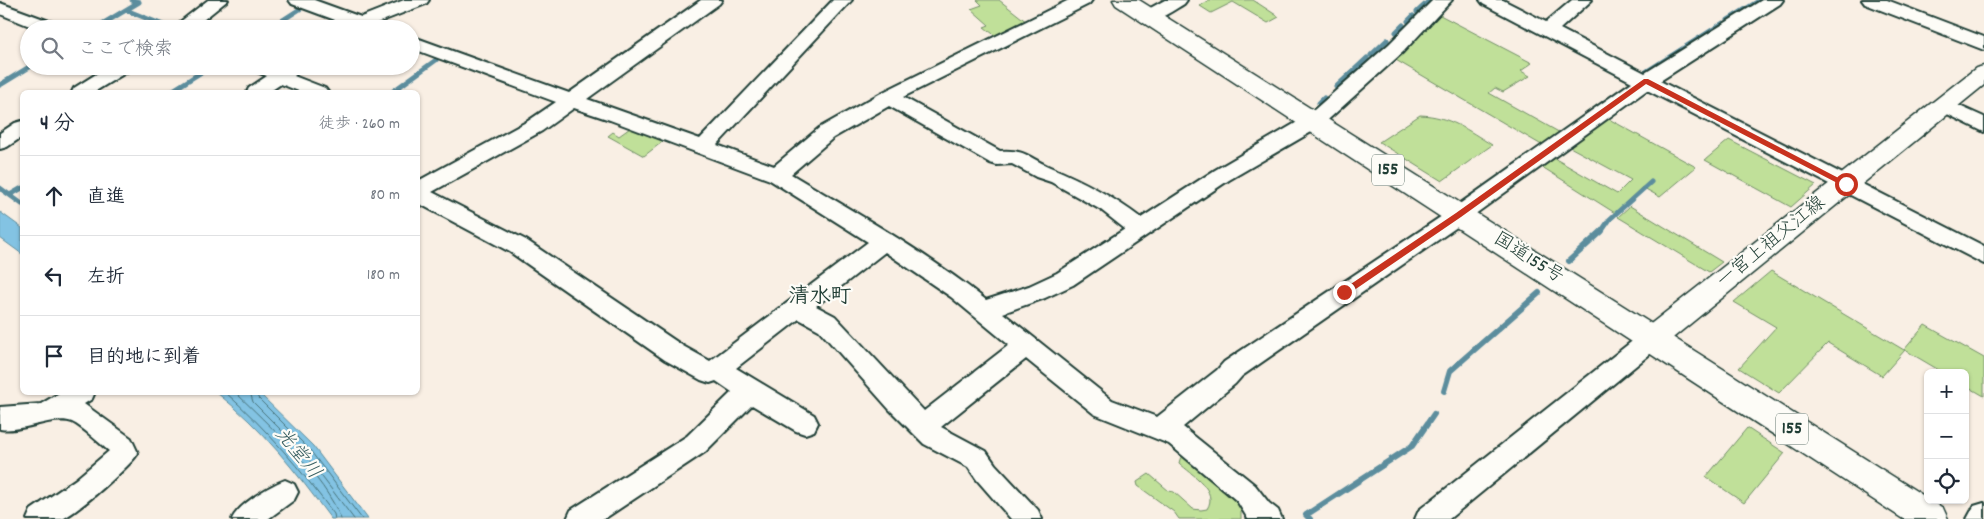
<!DOCTYPE html>
<html lang="ja">
<head>
<meta charset="utf-8">
<style>
  :root { --surface:#fff; --page:#f6f6f7; --text:#1f2937; --muted:#747a83; --line:#e0e1e3 }
  body { margin:0; font-family:Dekko,"Klee One",sans-serif; background:var(--page); color:var(--text) }
  .controls { position:absolute; right:15px; bottom:15px; display:grid; overflow:hidden; border-radius:8px; box-shadow:0 1px 4px #0004 }
  .controls button { width:45px; height:45px; display:grid; place-items:center; padding:0; border:0; border-bottom:1px solid var(--line); background:var(--surface); color:var(--text); font:25px sans-serif }
  .stop { position:absolute; width:15px; height:15px; margin:-11px; border:4px solid #c8321e; border-radius:50%; background:#fff }
  .stop.end { background:#c8321e; border-color:#fff; box-shadow:0 1px 5px #0008 }
  .list { margin:0; padding:0; list-style:none }
  h2 { display:flex; justify-content:space-between; align-items:center; height:65px; margin:0; padding:0 20px; font-size:21px }
  h2 small { font-size:16px; font-weight:400; color:var(--muted) }
  .list li { display:grid; grid-template-columns:32px 1fr auto; gap:15px; align-items:center; box-sizing:border-box; height:80px; padding:0 20px; border-top:1px solid var(--line) }
  .list b { display:block; font-size:19px; white-space:nowrap }
  .list em { font-size:16px; font-style:normal; color:var(--muted) }
  .icon { flex:none; width:28px; height:28px; fill:none; stroke:currentColor; stroke-width:2; stroke-linecap:round; stroke-linejoin:round }
  .map { position:relative; flex:none; width:1984px; height:519px; overflow:hidden }
  .search { position:absolute; background:var(--surface); box-shadow:0 1px 4px #0004; left:20px; top:20px; width:400px; height:55px; display:flex; align-items:center; gap:12px; box-sizing:border-box; padding:0 18px; border-radius:28px; color:var(--muted); font-size:19px }
  .panel { position:absolute; background:var(--surface); box-shadow:0 1px 4px #0004; left:20px; top:90px; width:400px; height:305px; border-radius:8px }
  .map>svg:first-child { display:block }
</style>
</head>
<body>
<div class="map">
<svg width="1984" height="519" viewBox="0 0 1984 519">
  <rect width="100%" height="100%" fill="#f9efe4"/>
  <filter id="ink" filterUnits="userSpaceOnUse"><feTurbulence type="fractalNoise" baseFrequency=".02" numOctaves="2"/><feDisplacementMap in="SourceGraphic" scale="10" xChannelSelector="R" yChannelSelector="G"/><feConvolveMatrix kernelMatrix="1 2 1 2 8 2 1 2 1" color-interpolation-filters="sRGB"/></filter>
  <g filter="url(#ink)">
    <!-- green -->
    <path fill="#c0e099" stroke="#708e66" d="M 977,0 L 999,0 L 1027,22 L 997,37 L 984,27 L 989,25 L 971,9 L 982,5 Z
      M 1207,0 L 1253,0 L 1279,17 L 1268,23 L 1233,2 L 1211,13 L 1200,6 L 1208,1 Z
      M 1440,15 L 1532,63 L 1521,71 L 1530,76 L 1503,92 L 1495,88 L 1489,93 L 1564,135 L 1545,147 L 1394,59 Z
      M 1420,115 C 1449,116 1468,130 1492,145 L 1442,181 L 1379,142 Z
      M 1607,118 L 1696,167 L 1660,197 L 1642,187 L 1615,213 L 1539,165 L 1552,157 L 1617,194 L 1631,180 L 1568,146 Z
      M 633,126 L 666,139 L 644,156 L 608,136 L 613,132 L 619,136 Z
      M 1729,140 L 1816,185 L 1791,207 L 1705,160 Z
      M 1630,206 L 1722,262 L 1709,272 L 1618,217 Z
      M 1771,271 L 1904,350 L 1925,325 L 1984,358 L 1984,396 L 1965,385 L 1965,373 L 1944,373 L 1905,350 L 1882,376 L 1828,343 L 1779,393 L 1739,368 L 1776,327 L 1734,302 Z
      M 1747,428 L 1785,453 L 1744,503 L 1706,477 Z
      M 1188,455 L 1241,505 L 1241,519 L 1179,519 L 1174,512 L 1138,486 L 1137,482 L 1149,474 L 1169,491 L 1174,492 L 1193,509 L 1201,510 L 1207,509 C 1219,490 1192,475 1179,463 L 1181,456 Z"/>
    <!-- water -->
    <path fill="#83c3e3" stroke="#5b8d9d" d="M 0,212 L 22,228 L 22,254 L 0,238 Z
      M 217,393 L 259,393 L 313,446 L 368,519 L 331,519 C 297,473 262,428 217,393 Z"/>
    <g fill="none" stroke-linecap="round" stroke-linejoin="round">
      <!-- shore -->
      <path stroke="#47737a" stroke-width="1" d="M 225,392 C 266,428 301,470 334,514 L 335,519
        M 235,392 C 267,423 326,478 341,519
        M 250,392 L 253,402 L 304,453 L 354,519
        M 257,392 L 258,398 L 309,449 L 362,519"/>
      <!-- stream-far1 -->
      <path stroke="#5b8d9d" stroke-width="5" d="M 126,10 L 168,27
        M 1417,12 L 1430,0
        M 1728,20 L 1760,0
        M 1408,21 L 1413,16
        M 94,29 L 139,2 L 132,0
        M 269,29 L 303,7
        M 1396,32 L 1403,25
        M 1371,55 L 1387,40
        M 1638,73 L 1641,75 L 1723,23
        M 0,85 L 31,66
        M 1336,87 L 1367,58
        M 170,92 L 211,66
        M 392,92 L 436,60
        M 1319,103 L 1324,98
        M 0,188 L 22,204
        M 10,195 L 22,188
        M 1601,232 L 1610,219 L 1651,182"/>
      <!-- stream -->
      <path stroke="#5b8d9d" stroke-width="6" d="M 1569,261 L 1602,231
        M 1444,391 L 1450,371 L 1539,293
        M 1310,519 L 1306,515 L 1412,446 L 1434,414"/>
      <defs>
        <path id="minor" d="M 208,0 L 228,0 L 192,29 L 171,29 Z
          M 289,0 L 314,0 L 361,17 L 404,0 L 429,0 L 426,4 L 377,23 L 385,29 L 347,29 L 345,26 L 346,24 L 292,4 Z
          M 701,0 L 722,0 L 719,4 L 587,99 L 700,139 L 833,0 L 852,0 L 717,145 L 774,166 L 819,128 L 881,93 L 1069,0 L 1092,0 L 1089,4 L 903,97 L 1000,151 C 1025,149 1029,158 1050,167 C 1084,181 1112,196 1141,218 L 1215,170 L 1306,117 L 1389,44 L 1433,0 L 1452,0 L 1403,52 L 1320,127 L 1229,180 L 1073,285 L 1045,298 L 1003,313 L 1112,400 L 1157,417 L 1217,370 L 1224,362 L 1451,210 L 1632,82 L 1483,4 L 1480,0 L 1503,0 L 1546,22 L 1572,0 L 1592,0 L 1560,29 L 1645,73 L 1762,0 L 1783,0 L 1780,4 L 1660,81 L 1984,246 L 1984,264 L 1647,90 L 1467,220 L 1242,376 L 1235,384 L 1183,427 L 1255,485 L 1269,503 L 1278,510 L 1282,519 L 1248,519 L 1237,501 L 1169,444 L 1094,414 L 1026,359 L 941,427 L 986,451 L 995,464 L 1038,510 L 1042,519 L 1011,519 L 977,480 L 968,467 L 924,444 L 889,409 L 819,330 L 799,319 L 736,368 L 814,415 L 818,423 L 814,431 L 805,434 L 796,431 L 752,405 L 705,452 L 604,519 L 567,519 L 571,510 L 687,436 L 732,392 L 716,381 L 710,383 L 701,380 L 665,360 L 510,252 L 418,203 L 418,181 L 528,121 L 556,102 L 411,48 L 411,36 L 569,93 ZM 889,106 L 990,163 L 997,165 L 1012,164 L 1036,177 L 1051,182 L 1101,210 L 1125,229 L 1057,273 L 1029,286 L 986,300 C 926,252 857,214 791,174 L 833,138 ZM 574,108 L 610,120 L 770,180 L 868,242 L 710,361 L 683,346 L 526,240 L 432,192 L 542,131 ZM 885,252 L 951,297 L 1009,345 L 924,411 L 835,316 L 816,306 Z
          M 1165,0 L 1187,0 L 1184,4 C 1172,11 1157,23 1143,20 L 1140,16 L 1143,12 Z
          M 1862,0 L 1887,0 L 1984,37 L 1984,50 L 1865,4 Z
          M 0,3 L 60,25 L 63,29 L 37,29 L 0,14 Z
          M 109,66 L 132,66 L 130,70 L 94,92 L 72,92 L 74,88 Z
          M 249,66 L 304,66 L 294,76 L 325,88 L 328,92 L 301,92 L 281,84 L 269,92 L 247,92 L 249,88 L 267,76 L 251,70 Z
          M 1944,99 L 1984,117 L 1984,132 L 1937,109 L 1934,105 L 1937,101 Z
          M 22,121 L 22,137 L 7,147 L 0,149 L 0,133 L 15,123 Z
          M 1653,329 L 1661,331 L 1665,338 L 1661,345 L 1449,519 L 1415,519 L 1419,510 L 1645,331 Z
          M 61,392 L 95,392 L 92,399 L 84,404 L 131,438 L 138,453 C 133,464 74,515 62,519 C 53,519 37,519 27,519 L 31,510 L 76,479 L 109,451 C 99,443 83,427 72,422 C 54,415 22,433 0,429 L 0,407 L 41,404 Z
          M 285,480 L 294,484 L 298,492 L 294,500 L 268,519 L 232,519 C 239,504 269,486 285,480 Z
          M 1984,503 L 1984,519 L 1967,519 L 1974,506 Z"/>
        <path id="major" d="M 1984,66 L 1984,85 L 1663,346 L 1653,350 L 1643,346 L 1638,338 L 1643,330 L 1976,68 Z"/>
        <path id="highway" d="M 1113,0 L 1139,0 L 1943,508 L 1948,519 L 1903,519 L 1116,5 Z"/>
      </defs>
      <!-- minor casing -->
      <use href="#minor" stroke="#1f3d34" stroke-width="4"/>
      <!-- major casing -->
      <use href="#major" stroke="#1f3d34" stroke-width="3"/>
      <!-- highway casing -->
      <use href="#highway" stroke="#1f3d34" stroke-width="3"/>
      <!-- minor -->
      <use href="#minor" fill="#fdfcf7" fill-rule="evenodd"/>
      <!-- major -->
      <use href="#major" fill="#fdfcf7" fill-rule="evenodd"/>
      <!-- highway -->
      <use href="#highway" fill="#fdfcf7" fill-rule="evenodd"/>
    </g>
  </g>
  <!-- route -->
  <path fill="#c8321e" d="M 1644,79 L 1648,79 L 1850,184 L 1843,186 L 1646,84 L 1461,217 L 1347,295 L 1342,295 L 1342,290 L 1456,213 Z"/>
  <g text-anchor="middle" dominant-baseline="central" stroke-width="4.5" stroke-linejoin="round" paint-order="stroke">
    <!-- shield labels -->
    <g fill="#fdfcf7" stroke="#62766e" stroke-width="1">
      <rect x="1372" y="154.5" width="32" height="31" rx="4"/>
      <rect x="1776" y="413.5" width="32" height="31" rx="4"/>
    </g>
    <g font-size="18" font-weight="bold" fill="#1f3d34">
      <text x="1388" y="170">155</text>
      <text x="1792" y="429">155</text>
    </g>
    <!-- street labels -->
    <g font-size="19" fill="#1f3d34" stroke="#fdfcf7">
      <text transform="translate(1772 243) rotate(-39)">一宮上祖父江線</text>
      <text transform="translate(1528 259) rotate(32)">国道155号</text>
    </g>
    <!-- water labels -->
    <g font-size="20" font-style="italic" fill="#385e60" stroke="#fdfcf7">
      <text transform="translate(297 454) rotate(51)">光堂川</text>
    </g>
    <!-- quarter labels -->
    <g font-size="21" font-weight="bold" fill="#1f3d34" stroke="#fdfcf7">
      <text x="820" y="298">清水町</text>
    </g>
  </g>
</svg>
<div class="controls">
<button>+</button>
<button>−</button>
<button><svg class="icon" aria-label="locate" viewBox="0 0 24 24"><circle cx="12" cy="12" r="6"/><path d="M12 2v4M12 18v4M2 12h4M18 12h4"/></svg></button>
</div>
<div class="stop" style="left:1846px;top:184px"></div>
<div class="stop end" style="left:1344px;top:292px"></div>
<div class="search"><svg class="icon" aria-label="search" viewBox="0 0 24 24"><circle cx="10" cy="10" r="6"/><path d="M15 15l6 6"/></svg>ここで検索</div>
<section class="panel">
<h2>4 分<small>徒歩 · 260 m</small></h2>
<ul class="list">
<li><svg class="icon" aria-label="ahead" viewBox="0 0 24 24"><path d="M12 20V5M6 11l6-6 6 6"/></svg><div><b>直進</b></div><em>80 m</em></li>
<li><svg class="icon" aria-label="left" viewBox="0 0 24 24"><path d="M17 20v-9H6M10 6l-5 5 5 5"/></svg><div><b>左折</b></div><em>180 m</em></li>
<li><svg class="icon" aria-label="arrive" viewBox="0 0 24 24"><path d="M6 21V4h12l-3 4 3 4H6"/></svg><div><b>目的地に到着</b></div></li>
</ul>
</section>
</div>
</body>
</html>
